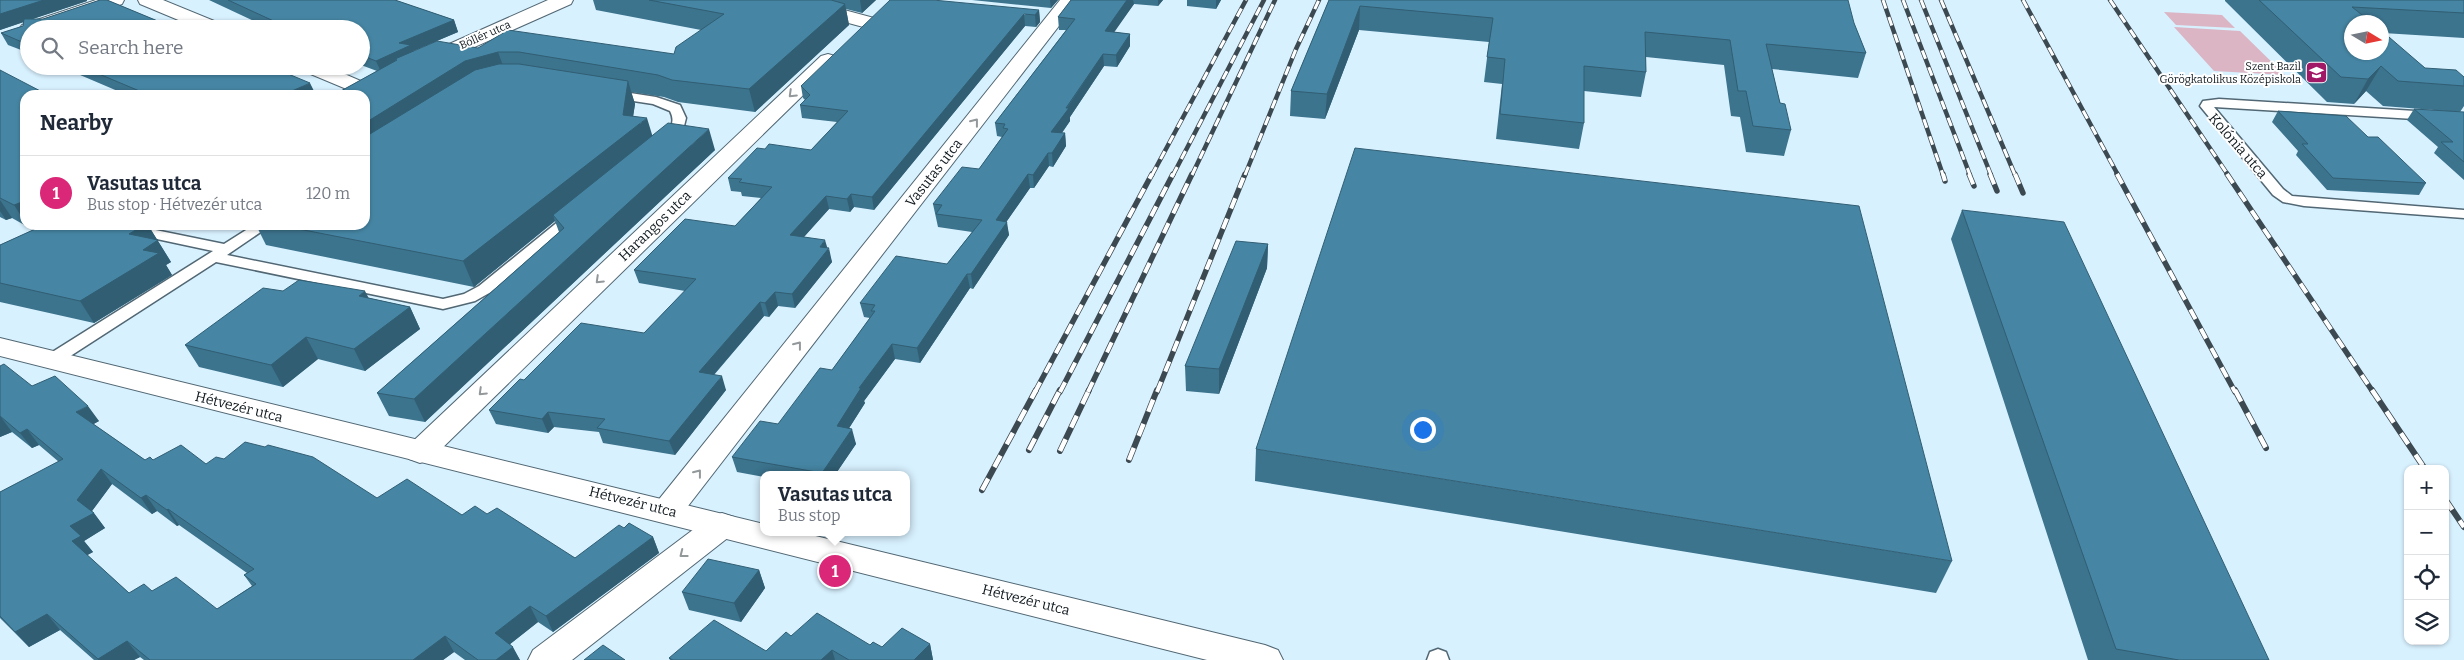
<!DOCTYPE html>
<html lang="en">
<head>
<meta charset="utf-8">
<style>
  :root { --surface:#fff; --page:#f6f6f7; --text:#1f2937; --muted:#747a83; --line:#e0e1e3; --accent:#db2777 }
  body { margin:0; font-family:Bitter,serif; background:var(--page); color:var(--text) }
  .controls { position:absolute; right:15px; bottom:15px; display:grid; overflow:hidden; border-radius:10px; box-shadow:0 1px 4px #0004 }
  .controls button { width:45px; height:45px; display:grid; place-items:center; padding:0; border:0; border-bottom:1px solid var(--line); background:var(--surface); color:var(--text); font:25px sans-serif }
  .compass { position:absolute; left:2344px; top:15px; width:45px; height:45px; border-radius:50%; background:var(--surface); box-shadow:0 1px 4px #0004; rotate:100deg }
  .you { position:absolute; left:1422px; top:429px; width:18px; height:18px; margin:-12px; border:4px solid #fff; border-radius:50%; background:#1a73e8; box-shadow:0 0 0 8px #1a73e833 }
  .badge { display:grid; place-items:center; width:32px; height:32px; border-radius:50%; background:var(--accent); color:#fff; font-size:16px; font-weight:700 }
  .pin { position:absolute; translate:-50% -50%; border:2px solid #fff; box-shadow:0 1px 5px #0006 }
  .popup { position:absolute; left:760px; top:471px; width:150px; height:65px; box-sizing:border-box; display:grid; place-content:center; border-radius:10px; background:var(--surface); filter:drop-shadow(0 1px 4px #0005); font-size:16px; white-space:nowrap; color:var(--muted) }
  .popup b { font-size:19px; color:var(--text) }
  .popup::after { content:''; position:absolute; left:50%; top:100%; margin-left:-10px; border:10px solid transparent; border-top-color:var(--surface) }
  .list { margin:0; padding:0; list-style:none }
  h2 { display:flex; justify-content:space-between; align-items:center; height:65px; margin:0; padding:0 20px; font-size:21px }
  h2 small { font-size:16px; font-weight:400; color:var(--muted) }
  .list li { display:grid; grid-template-columns:32px 1fr auto; gap:15px; align-items:center; box-sizing:border-box; height:75px; padding:0 20px; border-top:1px solid var(--line) }
  .list b { display:block; font-size:19px; white-space:nowrap }
  .list p { margin:0; font-size:16px; white-space:nowrap; color:var(--muted) }
  .list em { font-size:16px; font-style:normal; color:var(--muted) }
  .icon { flex:none; width:28px; height:28px; fill:none; stroke:currentColor; stroke-width:2; stroke-linecap:round; stroke-linejoin:round }
  .map { position:relative; flex:none; width:2464px; height:660px; overflow:hidden }
  .search { position:absolute; background:var(--surface); box-shadow:0 1px 4px #0004; left:20px; top:20px; width:350px; height:55px; display:flex; align-items:center; gap:12px; box-sizing:border-box; padding:0 18px; border-radius:28px; color:var(--muted); font-size:19px }
  .panel { position:absolute; background:var(--surface); box-shadow:0 1px 4px #0004; left:20px; top:90px; width:350px; height:140px; border-radius:15px }
  .map>svg:first-child { display:block }
</style>
</head>
<body>
<div class="map">
<svg width="2464" height="660" viewBox="0 0 2464 660">
  <rect width="100%" height="100%" fill="#d8f1ff"/>
  <!-- green -->
  <path fill="#dbb5c4" d="M 2164,12 L 2222,15 L 2235,28 L 2176,25 Z
    M 2174,27 L 2240,31 L 2285,75 L 2214,71 Z"/>
  <g fill="none" stroke-linecap="round" stroke-linejoin="round">
    <defs>
      <path id="service" d="M 611,90 L 656,97 L 680,105 L 686,118 L 683,130 L 671,144 L 661,144 L 659,141 C 668,130 677,125 670,111 L 653,104 L 607,97 L 605,94 Z
        M 2219,99 L 2464,114 L 2464,122 L 2214,107 L 2283,189 L 2292,196 L 2464,210 L 2464,218 L 2304,206 L 2283,202 L 2273,195 L 2200,106 L 2203,101 Z
        M 575,211 L 580,212 L 582,215 L 580,218 L 491,292 L 475,301 L 443,309 L 216,262 L 58,364 L 46,364 L 44,360 L 46,356 L 213,251 L 110,229 L 103,225 L 131,225 L 224,244 L 254,225 L 271,225 L 227,255 L 443,299 L 464,294 L 479,286 L 570,212 Z
        M 1438,649 L 1446,652 L 1449,660 L 1427,660 L 1430,652 Z"/>
      <path id="minor" d="M 96,0 L 124,0 L 122,4 L 49,29 L 29,29 L 29,35 L 22,33 L 19,29 L 22,25 Z
        M 138,0 L 163,0 L 224,25 L 227,29 L 200,29 L 140,4 Z
        M 548,0 L 573,0 L 571,4 L 434,65 L 427,67 L 420,65 L 417,61 L 420,57 Z
        M 776,0 L 807,0 L 874,18 L 877,22 L 874,26 L 867,28 L 778,4 Z
        M 1060,0 L 1079,0 L 678,519 L 667,523 L 656,519 L 651,511 L 656,503 Z
        M 828,54 L 835,56 L 838,60 L 835,64 L 431,459 L 420,463 L 409,459 L 405,452 L 409,445 L 821,56 Z
        M 298,66 L 326,66 L 370,85 L 374,89 L 370,93 L 356,93 L 301,70 Z
        M 722,513 L 734,517 L 738,525 L 734,533 L 572,660 L 528,660 L 533,650 L 710,517 Z"/>
      <path id="tertiary" d="M 0,338 L 764,524 L 764,532 L 799,532 L 1265,645 L 1278,650 L 1283,660 L 1207,660 L 0,356 Z"/>
    </defs>
    <!-- service casing -->
    <use href="#service" stroke="#516773" stroke-width="3"/>
    <!-- minor casing -->
    <use href="#minor" stroke="#516773" stroke-width="2"/>
    <!-- tertiary casing -->
    <use href="#tertiary" stroke="#516773" stroke-width="2"/>
    <!-- service -->
    <use href="#service" fill="#fff" fill-rule="evenodd"/>
    <!-- minor -->
    <use href="#minor" fill="#fff" fill-rule="evenodd"/>
    <!-- tertiary -->
    <use href="#tertiary" fill="#fff" fill-rule="evenodd"/>
    <defs>
      <path id="rail-far2" d="M 1883,0 L 1943,175
        M 1903,0 L 1970,175
        M 1921,0 L 1991,175
        M 1941,0 L 2015,175
        M 2023,0 L 2118,175
        M 2110,0 L 2228,175
        M 1152,175 L 1246,0
        M 1173,175 L 1264,0
        M 1192,175 L 1275,0
        M 1245,175 L 1296,49 L 1319,0"/>
      <path id="rail-far1" d="M 1943,174 L 1945,181
        M 1969,174 L 1974,186
        M 1990,174 L 1997,191
        M 2015,174 L 2023,193
        M 2117,174 L 2235,392
        M 2227,174 L 2373,392
        M 1035,392 L 1152,174
        M 1060,392 L 1173,174
        M 1088,392 L 1192,174
        M 1157,392 L 1245,174"/>
      <path id="rail" d="M 2235,390 L 2266,448
        M 2372,390 L 2425,469
        M 1029,450 L 1060,390
        M 1060,451 L 1089,390
        M 1129,460 L 1157,390
        M 982,490 L 1036,390
        M 2445,499 L 2464,527"/>
    </defs>
    <!-- rail-far2 casing -->
    <use href="#rail-far2" stroke="#3c4950" stroke-width="4.5"/>
    <!-- rail-far1 casing -->
    <use href="#rail-far1" stroke="#3c4950" stroke-width="5.5"/>
    <!-- rail casing -->
    <use href="#rail" stroke="#3c4950" stroke-width="6"/>
    <!-- rail-far2 -->
    <use href="#rail-far2" stroke="#fff" stroke-width="3" stroke-dasharray="9" stroke-linecap="butt"/>
    <!-- rail-far1 -->
    <use href="#rail-far1" stroke="#fff" stroke-width="4" stroke-dasharray="11" stroke-linecap="butt"/>
    <!-- rail -->
    <use href="#rail" stroke="#fff" stroke-width="4.5" stroke-dasharray="13" stroke-linecap="butt"/>
  </g>
  <!-- wall -->
  <path fill="#3c738d" fill-rule="evenodd" d="M 0,0 L 87,0 L 87,1 L 32,19 L 43,19 L 100,0 L 107,0 L 177,29 L 29,29 L 29,53 L 8,45 L 1,33 L 23,26 L 23,22 L 0,30 Z
    M 209,0 L 395,0 L 454,20 L 458,32 L 413,51 L 478,48 L 674,54 L 701,30 L 596,10 L 593,0 L 876,0 L 862,13 L 846,9 L 849,25 L 755,112 L 678,102 L 664,97 L 631,92 L 635,104 L 633,116 L 652,136 L 715,150 L 425,422 L 389,416 L 377,393 L 559,232 L 555,221 L 474,287 L 266,245 L 256,225 L 365,225 L 365,95 L 341,95 L 339,92 L 377,71 L 361,65 L 361,29 L 271,29 Z
    M 972,0 L 1058,0 L 1051,8 Z
    M 1071,0 L 1163,0 L 1158,6 L 1134,4 L 1113,32 L 1130,34 L 1130,46 L 1117,67 L 1104,66 L 1070,117 L 1070,121 L 1062,133 L 1065,133 L 1066,146 L 1053,167 L 1049,166 L 1034,188 L 1030,188 L 1006,222 L 1009,235 L 973,289 L 970,288 L 920,363 L 895,359 L 864,401 L 865,403 L 849,428 L 856,444 L 836,473 L 845,475 L 764,475 L 764,477 L 737,472 L 732,457 L 778,424 L 832,370 L 870,318 L 864,317 L 860,303 L 947,264 L 972,232 L 938,227 L 933,204 L 979,169 L 1002,137 L 997,136 L 995,123 L 1066,30 L 1059,30 L 1058,17 Z
    M 1187,0 L 1221,0 L 1216,9 L 1187,6 Z
    M 1329,0 L 1854,23 L 1866,53 L 1858,78 L 1772,69 L 1780,103 L 1791,130 L 1784,156 L 1746,152 L 1740,117 L 1731,116 L 1724,65 L 1646,57 L 1646,72 L 1641,97 L 1584,91 L 1584,123 L 1579,149 L 1496,139 L 1502,84 L 1484,82 L 1489,42 L 1359,30 L 1325,119 L 1290,116 L 1291,91 Z
    M 2225,0 L 2464,0 L 2464,38 L 2383,33 L 2425,68 L 2464,77 L 2464,106 L 2460,112 L 2383,106 L 2366,91 L 2354,104 L 2327,102 L 2225,1 ZM 2352,22 L 2382,22 L 2382,52 Z
    M 1039,10 L 1040,22 L 1036,27 L 1025,26 L 874,210 L 854,207 L 850,212 L 829,209 L 804,237 L 827,248 L 832,262 L 795,308 L 778,306 L 769,317 L 764,316 L 714,375 L 726,390 L 675,455 L 603,443 L 599,432 L 554,427 L 548,433 L 496,424 L 489,410 L 524,380 L 644,333 L 685,291 L 639,283 L 634,270 L 735,226 L 761,198 L 742,196 L 741,192 L 731,191 L 728,178 L 765,149 L 811,150 L 837,122 L 802,118 L 800,105 L 805,100 L 803,98 L 801,86 Z
    M 59,66 L 269,66 L 316,95 L 127,95 Z
    M 0,70 L 25,95 L 25,225 L 32,225 L 28,227 L 12,218 L 6,220 L 0,217 Z
    M 2414,109 L 2464,112 L 2464,180 L 2434,153 L 2438,147 L 2407,120 Z
    M 2278,111 L 2368,137 L 2426,183 L 2419,195 L 2327,190 L 2296,155 L 2298,151 L 2272,122 Z
    M 1962,210 L 2269,660 L 2088,660 L 1951,239 Z
    M 41,225 L 148,225 L 171,262 L 166,265 L 172,275 L 94,323 L 0,302 L 0,245 L 42,226 Z
    M 1268,244 L 1267,268 L 1219,394 L 1186,391 L 1185,366 Z
    M 283,291 L 369,298 L 410,307 L 420,329 L 365,371 L 318,359 L 283,387 L 199,367 L 185,345 Z
    M 0,366 L 32,386 L 99,421 L 93,424 L 145,460 L 206,464 L 462,515 L 487,514 L 575,558 L 624,528 L 653,537 L 659,553 L 553,632 L 538,622 L 510,644 L 520,660 L 465,660 L 454,652 L 443,660 L 144,660 L 140,657 L 134,660 L 94,660 L 60,630 L 29,647 L 0,618 L 0,492 L 59,462 L 39,445 L 32,448 L 12,432 L 0,437 ZM 112,484 L 152,514 L 157,511 L 177,526 L 179,525 L 247,573 L 244,575 L 252,586 L 217,609 L 152,591 L 129,593 L 87,555 L 93,552 L 84,541 L 105,528 L 92,511 Z
    M 1256,449 L 1952,561 L 1936,593 L 1255,481 Z
    M 759,570 L 765,588 L 741,622 L 689,610 L 682,592 Z
    M 791,636 L 882,647 L 930,644 L 933,660 L 670,660 L 669,658 L 766,651 Z"/>
  <!-- shaded-wall -->
  <path fill="#315e73" d="M 44,0 L 87,0 L 87,1 L 0,30 L 0,14 Z
    M 860,0 L 876,0 L 862,13 Z
    M 1050,0 L 1058,0 L 1051,8 Z
    M 1127,0 L 1133,0 L 1134,4 L 1106,44 L 1105,31 Z
    M 1158,0 L 1163,0 L 1158,6 Z
    M 1216,0 L 1221,0 L 1216,9 Z
    M 845,4 L 849,25 L 755,112 L 749,89 Z
    M 1360,6 L 1359,30 L 1325,119 L 1327,94 Z
    M 1039,10 L 1040,22 L 1036,27 L 1035,15 Z
    M 1024,14 L 1025,26 L 874,210 L 872,197 Z
    M 454,20 L 458,32 L 413,51 L 416,57 L 397,60 L 395,59 L 397,65 L 381,72 L 376,61 L 399,43 Z
    M 1130,34 L 1130,46 L 1117,67 L 1116,55 Z
    M 498,52 L 506,74 L 365,153 L 365,123 L 465,61 Z
    M 1103,54 L 1104,66 L 1070,117 L 1070,121 L 1053,145 L 1051,132 Z
    M 2381,66 L 2366,91 L 2354,104 L 2368,79 Z
    M 628,81 L 635,104 L 631,131 L 647,118 L 654,141 L 553,215 L 555,221 L 474,287 L 463,261 L 623,115 Z
    M 310,83 L 316,95 L 283,95 Z
    M 709,129 L 715,150 L 425,422 L 414,399 Z
    M 1065,133 L 1066,146 L 1053,167 L 1052,153 Z
    M 1048,153 L 1049,166 L 1034,188 L 1033,175 Z
    M 1028,174 L 1030,188 L 998,234 L 996,220 Z
    M 851,194 L 854,207 L 850,212 L 847,199 Z
    M 826,196 L 829,209 L 793,249 L 790,235 Z
    M 0,200 L 12,218 L 6,220 L 0,211 Z
    M 22,202 L 25,206 L 25,222 L 14,205 Z
    M 1007,222 L 1009,235 L 973,289 L 971,274 Z
    M 144,225 L 148,225 L 171,262 L 166,265 L 172,275 L 94,323 L 80,301 L 129,234 Z
    M 825,240 L 828,250 L 829,248 L 832,262 L 795,308 L 792,294 L 820,247 Z
    M 1268,244 L 1267,268 L 1219,394 L 1219,369 Z
    M 967,274 L 970,288 L 920,363 L 917,348 Z
    M 365,291 L 376,312 L 359,296 Z
    M 775,292 L 778,306 L 769,317 L 765,303 Z
    M 760,302 L 764,316 L 703,387 L 699,372 Z
    M 410,307 L 420,329 L 365,371 L 354,349 Z
    M 306,337 L 318,359 L 283,387 L 271,365 Z
    M 892,344 L 895,359 L 864,401 L 865,403 L 841,441 L 837,426 L 859,388 Z
    M 722,376 L 726,390 L 675,455 L 669,441 Z
    M 88,406 L 99,421 L 87,428 L 76,412 Z
    M 548,412 L 554,427 L 548,433 L 542,419 Z
    M 0,416 L 12,432 L 0,437 Z
    M 27,429 L 39,445 L 32,448 L 20,433 Z
    M 852,429 L 856,444 L 835,475 L 822,475 L 822,473 Z
    M 101,469 L 112,484 L 89,515 L 77,500 Z
    M 146,495 L 157,511 L 152,514 L 141,498 Z
    M 168,509 L 179,525 L 177,526 L 167,510 Z
    M 94,513 L 105,528 L 84,541 L 93,552 L 84,557 L 72,541 L 70,526 Z
    M 653,537 L 659,553 L 553,632 L 546,616 Z
    M 759,570 L 765,588 L 741,622 L 734,603 Z
    M 530,606 L 538,622 L 504,649 L 495,633 Z
    M 47,614 L 60,630 L 29,647 L 15,632 Z
    M 445,636 L 454,652 L 443,660 L 413,660 Z
    M 127,641 L 140,657 L 134,660 L 98,660 L 98,659 Z
    M 930,644 L 933,660 L 914,660 Z
    M 513,647 L 520,660 L 496,660 Z
    M 832,650 L 835,660 L 821,660 Z"/>
  <!-- building -->
  <path fill="#4686a4" stroke="#315e73" fill-rule="evenodd" d="M 0,0 L 44,0 L 0,14 Z
    M 100,0 L 107,0 L 177,29 L 29,29 L 29,45 L 1,33 L 23,26 L 24,19 L 43,19 Z
    M 228,0 L 395,0 L 454,20 L 399,43 L 411,45 L 376,61 L 361,55 L 361,29 L 291,29 Z
    M 649,0 L 831,0 L 845,4 L 749,89 L 672,80 L 658,75 L 519,52 L 498,52 L 465,61 L 365,123 L 365,95 L 355,95 L 339,92 L 397,60 L 395,59 L 437,41 L 478,48 L 508,30 L 674,54 L 676,47 L 724,14 Z
    M 890,0 L 933,0 L 1039,10 L 1035,15 L 1024,14 L 872,197 L 851,194 L 847,199 L 826,196 L 790,235 L 825,240 L 820,247 L 829,248 L 792,294 L 775,292 L 765,303 L 760,302 L 699,372 L 722,376 L 669,441 L 597,428 L 605,419 L 548,412 L 542,419 L 489,410 L 520,379 L 524,380 L 581,323 L 644,333 L 696,279 L 634,270 L 685,219 L 735,226 L 772,187 L 739,182 L 742,179 L 728,178 L 757,148 L 765,149 L 769,144 L 811,150 L 848,111 L 800,105 L 810,95 L 801,86 Z
    M 1071,0 L 1127,0 L 1105,31 L 1130,34 L 1116,55 L 1103,54 L 1066,108 L 1069,108 L 1051,132 L 1065,133 L 1052,153 L 1048,153 L 1033,175 L 1028,174 L 996,220 L 1007,222 L 971,274 L 967,274 L 917,348 L 892,344 L 859,388 L 861,388 L 837,426 L 852,429 L 822,473 L 732,457 L 760,421 L 778,424 L 820,368 L 832,370 L 875,311 L 871,311 L 875,305 L 860,303 L 896,256 L 947,264 L 982,220 L 936,214 L 942,205 L 933,204 L 962,167 L 979,169 L 1008,129 L 1003,128 L 1005,124 L 995,123 L 1075,19 L 1058,17 Z
    M 1329,0 L 1848,0 L 1854,23 L 1866,53 L 1766,44 L 1780,103 L 1785,104 L 1791,130 L 1753,126 L 1746,91 L 1738,91 L 1730,40 L 1645,32 L 1646,72 L 1584,66 L 1584,123 L 1500,114 L 1505,59 L 1487,57 L 1493,18 L 1360,6 L 1327,94 L 1291,91 Z
    M 2259,0 L 2464,0 L 2464,13 L 2352,7 L 2371,22 L 2352,22 L 2352,52 L 2382,52 L 2382,31 L 2425,68 L 2456,70 L 2464,77 L 2464,86 L 2398,81 L 2381,66 L 2368,79 L 2341,77 Z
    M 499,64 L 519,64 L 628,81 L 623,115 L 647,118 L 463,261 L 278,225 L 365,225 L 365,137 L 475,70 Z
    M 80,66 L 269,66 L 310,83 L 283,95 L 149,95 Z
    M 0,70 L 48,95 L 25,95 L 25,202 L 22,202 L 14,205 L 0,198 Z
    M 2414,109 L 2464,112 L 2464,162 L 2441,142 L 2453,142 Z
    M 2278,111 L 2346,116 L 2368,137 L 2378,137 L 2426,183 L 2333,178 L 2302,144 L 2308,144 Z
    M 668,123 L 709,129 L 414,399 L 377,393 L 564,228 L 553,215 Z
    M 1355,148 L 1859,206 L 1952,561 L 1256,449 Z
    M 1962,210 L 2064,222 L 2269,660 L 2179,660 L 2116,649 Z
    M 44,225 L 144,225 L 129,234 L 158,240 L 143,250 L 159,253 L 80,301 L 0,283 L 0,245 Z
    M 1236,241 L 1268,244 L 1219,369 L 1185,366 Z
    M 299,280 L 365,291 L 359,296 L 410,307 L 354,349 L 306,337 L 271,365 L 185,345 L 263,288 L 283,291 Z
    M 4,364 L 32,386 L 55,376 L 88,406 L 76,412 L 145,460 L 150,457 L 153,460 L 181,445 L 206,464 L 216,457 L 224,459 L 245,442 L 265,447 L 268,445 L 313,457 L 377,498 L 407,479 L 462,515 L 475,506 L 487,514 L 497,508 L 575,558 L 619,525 L 624,528 L 629,523 L 653,537 L 546,616 L 530,606 L 495,633 L 513,647 L 496,660 L 478,660 L 445,636 L 413,660 L 150,660 L 127,641 L 98,659 L 47,614 L 15,632 L 0,616 L 0,492 L 63,459 L 27,429 L 20,433 L 0,416 L 0,366 ZM 101,469 L 141,498 L 146,495 L 167,510 L 168,509 L 254,569 L 244,575 L 256,584 L 217,609 L 176,577 L 152,591 L 144,584 L 129,593 L 72,541 L 81,536 L 70,526 L 94,513 L 77,500 Z
    M 834,472 L 845,475 L 832,475 Z
    M 708,559 L 759,570 L 734,603 L 682,592 Z
    M 817,613 L 870,645 L 873,642 L 882,647 L 902,628 L 930,644 L 914,660 L 849,660 L 832,650 L 821,660 L 673,660 L 669,658 L 714,620 L 766,651 L 786,632 L 791,636 Z
    M 603,645 L 625,660 L 584,660 Z"/>
  <!-- one-way arrows -->
  <defs><path id="oneway-chevron" d="M-2-3.5L2.5 0L-2 3.5" fill="none" stroke-width="1.6" stroke-linecap="round" stroke-linejoin="round" transform="scale(1.25)"/></defs>
  <g stroke="#93989a">
    <use href="#oneway-chevron" transform="translate(792 94) rotate(136)"/>
    <use href="#oneway-chevron" transform="translate(975 122) rotate(-52)"/>
    <use href="#oneway-chevron" transform="translate(599 280) rotate(136)"/>
    <use href="#oneway-chevron" transform="translate(798 345) rotate(-52)"/>
    <use href="#oneway-chevron" transform="translate(482 392) rotate(136)"/>
    <use href="#oneway-chevron" transform="translate(698 473) rotate(-52)"/>
    <use href="#oneway-chevron" transform="translate(683 554) rotate(142)"/>
  </g>
  <!-- icons -->
  <defs>
    <symbol id="school-square" viewBox="-11 -11 22 22"><rect x="-9" y="-9" width="18" height="18" rx="4" fill="#a01866" stroke="#fff"/><path d="M0-5L7-2L0 1L-7-2ZM-4 1L0 2.5L4 1V4Q0 6-4 4Z" fill="#fff"/></symbol>
  </defs>
  <g fill-rule="evenodd">
    <use href="#school-square" x="2304" y="60" width="25" height="25"/>
  </g>
  <g text-anchor="middle" dominant-baseline="central" stroke-width="4" stroke-linejoin="round" paint-order="stroke">
    <!-- far-street labels -->
    <g font-size="11" fill="#10191e" stroke="#fff">
      <text transform="translate(485 35) rotate(-24)">Böllér utca</text>
    </g>
    <!-- far-poi labels -->
    <g font-size="11" fill="#10191e" stroke="#fff" text-anchor="end">
      <text x="2301" y="66">Szent Bazil<tspan x="2301" dy="13">Görögkatolikus Középiskola</tspan></text>
    </g>
    <!-- street labels -->
    <g font-size="14" fill="#10191e" stroke="#fff">
      <text transform="translate(2238 146) rotate(49)">Kolónia utca</text>
      <text transform="translate(934 173) rotate(-52)">Vasutas utca</text>
      <text transform="translate(655 226) rotate(-44)">Harangos utca</text>
      <text transform="translate(239 407) rotate(14)">Hétvezér utca</text>
      <text transform="translate(633 502) rotate(14)">Hétvezér utca</text>
      <text transform="translate(1026 600) rotate(14)">Hétvezér utca</text>
    </g>
  </g>
</svg>
<div class="controls">
<button>+</button>
<button>−</button>
<button><svg class="icon" aria-label="locate" viewBox="0 0 24 24"><circle cx="12" cy="12" r="6"/><path d="M12 2v4M12 18v4M2 12h4M18 12h4"/></svg></button>
<button><svg class="icon" aria-label="layers" viewBox="0 0 24 24"><path d="M12 4l9 5-9 5-9-5zM3 14l9 5 9-5"/></svg></button>
</div>
<svg class="compass" viewBox="-18 -18 36 36"><path d="M0-13l5 13h-10z" fill="#e53935"/><path d="M0 13l5-13h-10z" fill="#747a83"/></svg>
<div class="you"></div>
<div class="pin badge" style="left:835px;top:571px">1</div>
<div class="popup"><b>Vasutas utca</b>Bus stop</div>
<div class="search"><svg class="icon" aria-label="search" viewBox="0 0 24 24"><circle cx="10" cy="10" r="6"/><path d="M15 15l6 6"/></svg>Search here</div>
<section class="panel">
<h2>Nearby<small></small></h2>
<ul class="list">
<li><span class="badge">1</span><div><b>Vasutas utca</b><p>Bus stop · Hétvezér utca</p></div><em>120 m</em></li>
</ul>
</section>
</div>
</body>
</html>
